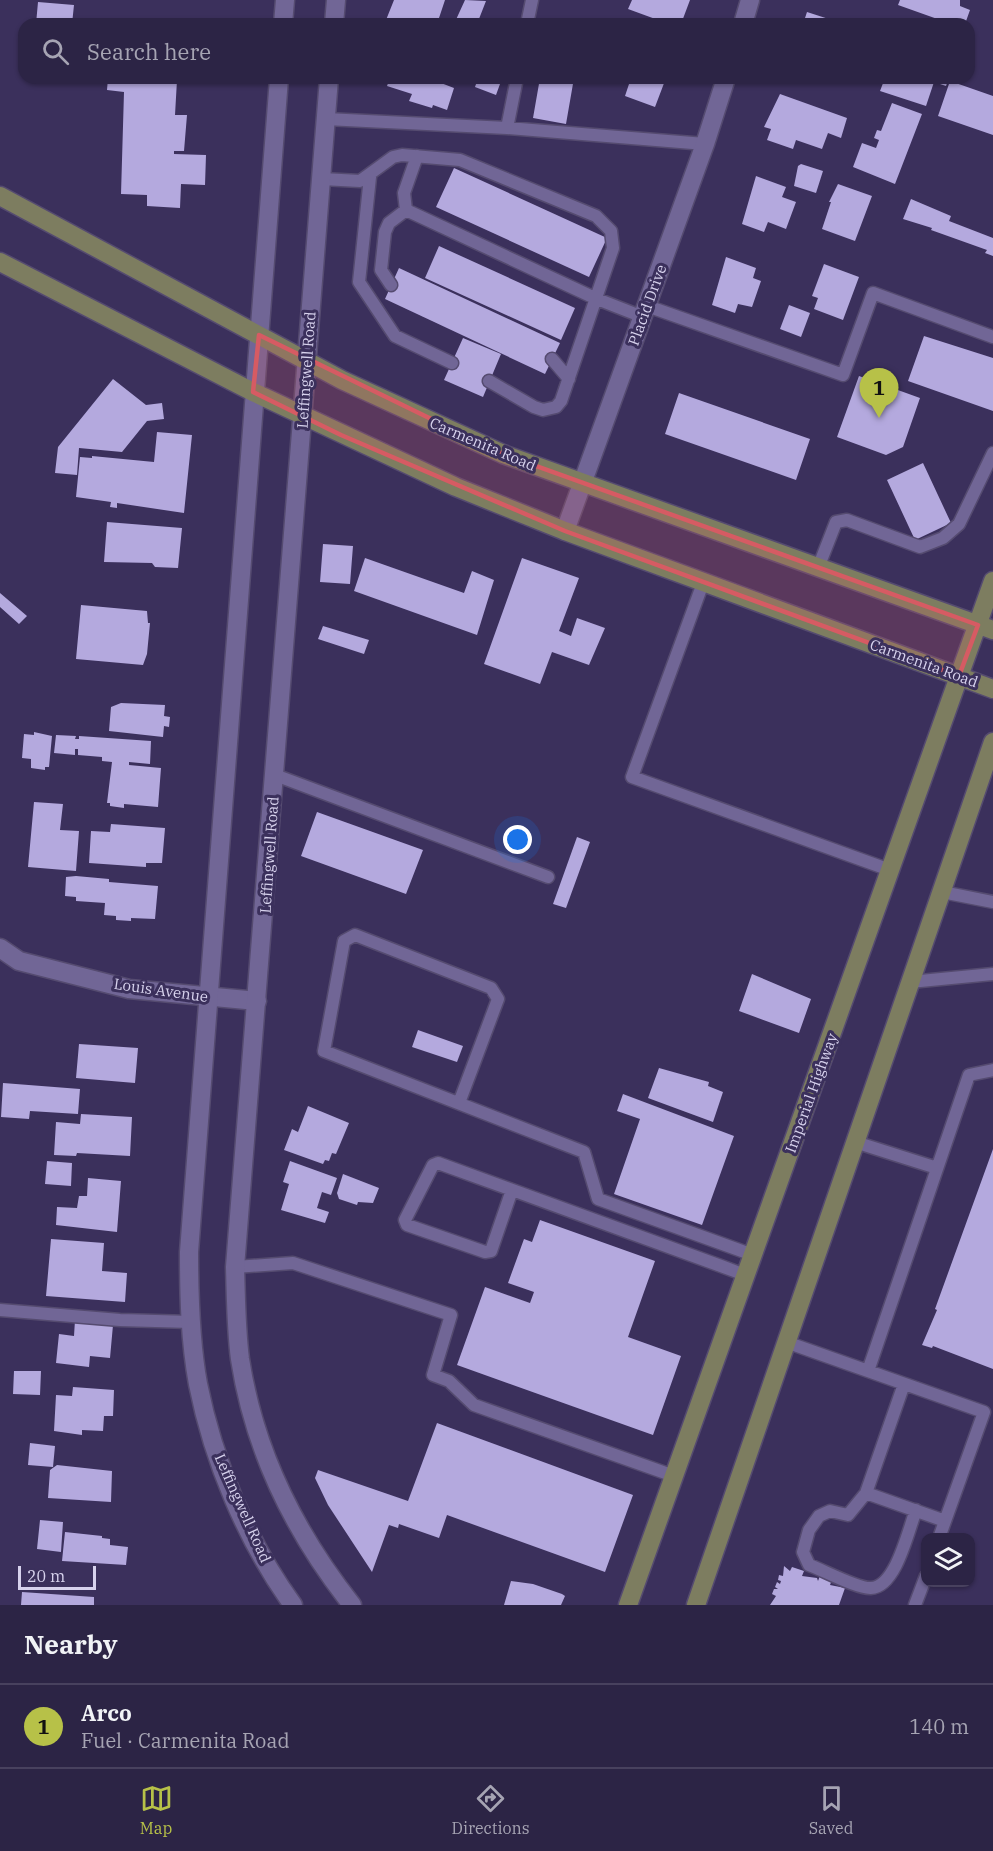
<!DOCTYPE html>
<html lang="en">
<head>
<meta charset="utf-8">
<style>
  :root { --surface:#2c2445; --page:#383050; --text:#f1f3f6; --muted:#a6a4b3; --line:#48415e; --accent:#b7c148 }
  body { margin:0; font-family:"IBM Plex Serif",serif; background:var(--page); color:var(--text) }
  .controls { position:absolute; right:18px; bottom:18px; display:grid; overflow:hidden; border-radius:12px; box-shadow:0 2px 4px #0004 }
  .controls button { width:54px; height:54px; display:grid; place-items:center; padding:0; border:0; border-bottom:2px solid var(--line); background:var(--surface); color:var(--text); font:30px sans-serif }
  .scale { position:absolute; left:18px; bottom:15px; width:78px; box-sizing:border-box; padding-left:6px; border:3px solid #d7d2ed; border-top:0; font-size:16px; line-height:21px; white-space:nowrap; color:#d7d2ed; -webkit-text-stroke:4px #3b305c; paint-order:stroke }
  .you { position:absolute; left:518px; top:840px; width:21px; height:21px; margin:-15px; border:4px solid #fff; border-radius:50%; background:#1a73e8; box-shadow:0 0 0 9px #1a73e833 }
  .badge { display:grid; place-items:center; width:39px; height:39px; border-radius:50%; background:var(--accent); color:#111; font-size:20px; font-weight:700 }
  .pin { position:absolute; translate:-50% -50px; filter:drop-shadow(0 2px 3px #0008) }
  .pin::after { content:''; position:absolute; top:32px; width:21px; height:18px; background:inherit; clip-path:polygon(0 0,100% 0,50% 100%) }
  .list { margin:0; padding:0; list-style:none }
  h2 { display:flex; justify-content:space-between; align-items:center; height:78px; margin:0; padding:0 24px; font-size:26px }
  h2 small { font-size:20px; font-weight:400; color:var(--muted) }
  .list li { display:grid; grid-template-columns:39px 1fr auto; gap:18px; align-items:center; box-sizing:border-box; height:84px; padding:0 24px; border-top:2px solid var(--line) }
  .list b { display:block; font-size:22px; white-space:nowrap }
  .list p { margin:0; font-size:20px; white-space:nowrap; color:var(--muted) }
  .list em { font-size:20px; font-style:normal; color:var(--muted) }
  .icon { flex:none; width:33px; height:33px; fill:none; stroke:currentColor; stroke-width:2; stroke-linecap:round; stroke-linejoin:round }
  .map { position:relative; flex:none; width:993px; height:1605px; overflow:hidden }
  .search { position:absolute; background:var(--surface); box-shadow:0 2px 4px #0004; left:18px; right:18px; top:18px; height:66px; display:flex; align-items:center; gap:15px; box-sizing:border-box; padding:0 21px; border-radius:18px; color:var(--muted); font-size:22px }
  .sheet { height:162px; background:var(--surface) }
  nav { display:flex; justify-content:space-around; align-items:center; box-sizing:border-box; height:84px; border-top:2px solid var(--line); background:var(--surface); font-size:16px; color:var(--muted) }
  nav a { display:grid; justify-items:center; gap:3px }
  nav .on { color:var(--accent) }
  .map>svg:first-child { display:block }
</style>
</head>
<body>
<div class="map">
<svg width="993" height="1605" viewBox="0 0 993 1605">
  <rect width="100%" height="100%" fill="#3b305c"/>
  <!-- building -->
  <path fill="#b4a9de" d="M 394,0 L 445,0 L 437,24 L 396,24 L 386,20 Z
    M 465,0 L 486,1 L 477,24 L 454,24 Z
    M 632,0 L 690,0 L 681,24 L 669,24 L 628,9 Z
    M 900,0 L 960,0 L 960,6 L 970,10 L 965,24 L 942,24 L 943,21 L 898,5 Z
    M 38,2 L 74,5 L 72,24 L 36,24 Z
    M 807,12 L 838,22 L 837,24 L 803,24 Z
    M 108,78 L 177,80 L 175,115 L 187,115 L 184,151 L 174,151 L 174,154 L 206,155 L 205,185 L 181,184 L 180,208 L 147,206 L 147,195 L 121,194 L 124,92 L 107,90 Z
    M 390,78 L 437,78 L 442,80 L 441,83 L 454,88 L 447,110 L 433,105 L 432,108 L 409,101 L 412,94 L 387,86 Z
    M 457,78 L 474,78 L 472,84 Z
    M 478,78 L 499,78 L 497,83 L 500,84 L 496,95 L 475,87 Z
    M 540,78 L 574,78 L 566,124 L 533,118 Z
    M 631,78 L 666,78 L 655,107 L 625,96 Z
    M 885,78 L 949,78 L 946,86 L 934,82 L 926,106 L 880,91 Z
    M 950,81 L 993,96 L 993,135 L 938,116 Z
    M 780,94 L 847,118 L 841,138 L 828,133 L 822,149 L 796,140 L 793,149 L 767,140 L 771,129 L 764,127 Z
    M 892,103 L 922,114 L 895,184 L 853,167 L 862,143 L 876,148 L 879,140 L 874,138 L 877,130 L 881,131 Z
    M 801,164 L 823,171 L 816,193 L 794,186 L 798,166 Z
    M 454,168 L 607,238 L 589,277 L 436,207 Z
    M 756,176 L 786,187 L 782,197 L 796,202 L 786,229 L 768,222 L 764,232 L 742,224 Z
    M 838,184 L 872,196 L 855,241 L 822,229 L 831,202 L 829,202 Z
    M 911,199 L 951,216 L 949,221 L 993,238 L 993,256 L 985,253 L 987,250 L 931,230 L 932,228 L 903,219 Z
    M 439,246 L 575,308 L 561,340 L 425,278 Z
    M 726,257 L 756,268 L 753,278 L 761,281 L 752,307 L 738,304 L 735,313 L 712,305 Z
    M 824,264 L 859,277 L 843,320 L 814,309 L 818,298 L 812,296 Z
    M 399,268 L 560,343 L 545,374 L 385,299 Z
    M 789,305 L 810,313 L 801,337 L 780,329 Z
    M 924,336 L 993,358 L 993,411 L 908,381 Z
    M 463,338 L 501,354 L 483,397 L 444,380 Z
    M 859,376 L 920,398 L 903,447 L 886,455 L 837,437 Z
    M 113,379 L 146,405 L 162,403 L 164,419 L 147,421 L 122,452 L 79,448 L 77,475 L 55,473 L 58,447 Z
    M 679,393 L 810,439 L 796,480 L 665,434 Z
    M 157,432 L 192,435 L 184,513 L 117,503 L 117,508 L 110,507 L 111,502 L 76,497 L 80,457 L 92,458 L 92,456 L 154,462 Z
    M 923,463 L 951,523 L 915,540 L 887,480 Z
    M 107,522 L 182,528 L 178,568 L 155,567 L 152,563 L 104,562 Z
    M 323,544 L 353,546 L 350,584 L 320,582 Z
    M 365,558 L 464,593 L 472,571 L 494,580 L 477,635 L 354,591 Z
    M 522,558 L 579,578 L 559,631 L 571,636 L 577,618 L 605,628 L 589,665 L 552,652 L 540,684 L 484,664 Z
    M 0,593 L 27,616 L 19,624 L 0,607 Z
    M 81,605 L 147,611 L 148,623 L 150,623 L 147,654 L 143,665 L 76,659 Z
    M 323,626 L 369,640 L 364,654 L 318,639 Z
    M 121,703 L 165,705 L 164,716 L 170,717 L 169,727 L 164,726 L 163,737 L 109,731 L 111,707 Z
    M 34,732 L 52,736 L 49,767 L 45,767 L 45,770 L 31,768 L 31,759 L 22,758 L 24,734 L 34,735 Z
    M 56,735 L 76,736 L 75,739 L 79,739 L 79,736 L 151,741 L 150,764 L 129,762 L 129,765 L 161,768 L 158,807 L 124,804 L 124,808 L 110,806 L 110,803 L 107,803 L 112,762 L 102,761 L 102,757 L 78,755 L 78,749 L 75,749 L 75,755 L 54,753 Z
    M 34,802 L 63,804 L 60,830 L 79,831 L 76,871 L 28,867 Z
    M 317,812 L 423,850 L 406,894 L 301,856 Z
    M 111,824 L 165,828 L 162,863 L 146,863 L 146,867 L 89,863 L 91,831 L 110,832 Z
    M 577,837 L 590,842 L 566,908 L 553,904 Z
    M 76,876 L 109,879 L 109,882 L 158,886 L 155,919 L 131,918 L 131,921 L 116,920 L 116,916 L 104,915 L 105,903 L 76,901 L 76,897 L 65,896 L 66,877 Z
    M 752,974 L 811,999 L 799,1033 L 739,1011 Z
    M 418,1030 L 463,1046 L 457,1062 L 412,1047 Z
    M 79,1044 L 138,1048 L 135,1083 L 76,1078 Z
    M 659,1068 L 709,1082 L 708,1086 L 723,1092 L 713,1122 L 648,1098 Z
    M 3,1083 L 80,1089 L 78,1114 L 30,1111 L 29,1119 L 1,1117 Z
    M 623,1094 L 734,1136 L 702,1225 L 614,1194 L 640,1119 L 617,1111 Z
    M 308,1106 L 349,1123 L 336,1154 L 332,1153 L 329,1161 L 325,1160 L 323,1164 L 284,1150 L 292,1129 L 298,1132 Z
    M 81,1114 L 132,1117 L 130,1156 L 77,1153 L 76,1156 L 54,1155 L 56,1122 L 80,1124 Z
    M 993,1149 L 993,1369 L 933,1346 L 932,1348 L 922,1345 L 937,1310 L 935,1309 Z
    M 47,1161 L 72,1163 L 71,1186 L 45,1184 Z
    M 290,1161 L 337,1178 L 331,1195 L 322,1192 L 317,1208 L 329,1212 L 325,1223 L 281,1210 L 289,1184 L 283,1182 Z
    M 343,1174 L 379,1188 L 373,1203 L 358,1202 L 357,1205 L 339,1199 L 337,1193 Z
    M 88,1178 L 121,1181 L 117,1232 L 56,1225 L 57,1207 L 77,1208 L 79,1196 L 87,1196 Z
    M 540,1220 L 655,1261 L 628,1337 L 681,1356 L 653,1435 L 457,1365 L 485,1287 L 530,1303 L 534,1292 L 508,1283 L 524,1239 L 532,1242 Z
    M 51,1239 L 104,1243 L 102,1271 L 127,1273 L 125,1302 L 46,1296 Z
    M 75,1320 L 113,1325 L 110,1358 L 90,1356 L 89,1367 L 56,1363 L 59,1334 L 74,1336 Z
    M 14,1371 L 41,1371 L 40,1395 L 13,1394 Z
    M 73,1387 L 114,1390 L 113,1416 L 104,1416 L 103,1431 L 82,1430 L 82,1435 L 54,1431 L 56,1395 L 72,1396 Z
    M 437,1423 L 633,1495 L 605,1572 L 447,1515 L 439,1538 L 399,1524 L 398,1528 L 389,1525 L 372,1572 L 328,1505 L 315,1478 L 318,1470 L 408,1501 Z
    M 30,1443 L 55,1446 L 53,1467 L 28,1465 Z
    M 57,1465 L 112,1471 L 111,1502 L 48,1498 L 50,1470 Z
    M 40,1520 L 63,1522 L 61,1552 L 37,1549 Z
    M 65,1532 L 102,1536 L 102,1538 L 110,1539 L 110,1545 L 128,1547 L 126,1565 L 62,1561 Z
    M 784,1566 L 790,1571 L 792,1567 L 804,1571 L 802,1576 L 817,1578 L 818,1581 L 821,1573 L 833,1577 L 830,1585 L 845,1588 L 839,1605 L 770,1605 L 776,1596 L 772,1594 L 774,1589 L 778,1589 L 775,1587 L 777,1582 L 780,1584 L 781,1581 L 778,1580 L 779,1575 L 783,1576 Z
    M 511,1581 L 533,1584 L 562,1594 L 565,1596 L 561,1605 L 504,1605 Z
    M 22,1592 L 94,1597 L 94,1605 L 21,1605 Z"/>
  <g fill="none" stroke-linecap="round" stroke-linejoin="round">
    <defs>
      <path id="service" d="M 527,24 L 532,0
        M 326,119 L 507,128 L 705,144
        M 507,128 L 517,78
        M 417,156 L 404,193 L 406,210 L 597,299 L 643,317
        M 370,177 L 359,282 L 395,336 L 452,363
        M 322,179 L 360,181 L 393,157 L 402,155 L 460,160 L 596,216 L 611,231 L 613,248 L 561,401 L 556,407 L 543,410 L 534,407 L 489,381
        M 391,285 L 381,270 L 385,232 L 389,223 L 406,210
        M 647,306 L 843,375 L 873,293 L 993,337
        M 552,359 L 569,379
        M 818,568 L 836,522 L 847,520 L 920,547 L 943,538 L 959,524 L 993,453
        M 703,583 L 632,777 L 890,870
        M 275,775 L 548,877
        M 942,892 L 993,902
        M 910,982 L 993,974
        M 459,1103 L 498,999 L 491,988 L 355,935 L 344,941 L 324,1051 L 584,1152 L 598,1199 L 753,1255
        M 855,1142 L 937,1168
        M 512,1190 L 491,1251 L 485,1252 L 407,1225 L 405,1220 L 433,1165 L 438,1163 L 721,1266 L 745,1275
        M 235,1267 L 293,1263 L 451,1315 L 433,1375 L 449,1381 L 474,1405 L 674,1476
        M 0,1310 L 120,1320 L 191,1322
        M 786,1342 L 984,1412 L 939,1538
        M 868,1371 L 969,1075 L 993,1070
        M 904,1384 L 866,1493 L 945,1521
        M 866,1493 L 848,1515 L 830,1511 L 819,1516 L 809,1530 L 803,1552 L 809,1565 C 823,1570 858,1589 871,1588 C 896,1587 908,1531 916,1510
        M 915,1605 L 926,1576"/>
      <path id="minor" d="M 743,24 L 750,0
        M 565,531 L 705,144 L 726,78
        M 0,948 L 19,961 L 129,989 L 257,1001"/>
      <path id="secondary" d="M 283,24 L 285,0
        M 334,24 L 336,0
        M 279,78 L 189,1252 C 189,1296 190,1341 198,1384 C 213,1460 247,1542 293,1605
        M 329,78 L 235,1267 C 236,1298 236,1328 240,1359 C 254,1450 295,1533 352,1605"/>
      <path id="primary" d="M 0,196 L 342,380 L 503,454 L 993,630
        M 0,262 L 253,392 L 456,487 L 565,531 L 993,689
        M 628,1605 L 993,581
        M 696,1605 L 993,742"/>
    </defs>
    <!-- service casing -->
    <use href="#service" stroke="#554b70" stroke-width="15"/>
    <!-- minor casing -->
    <use href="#minor" stroke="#554b70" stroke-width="21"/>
    <!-- secondary casing -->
    <use href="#secondary" stroke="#554b70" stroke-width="21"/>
    <!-- primary casing -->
    <use href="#primary" stroke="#554b70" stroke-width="21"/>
    <!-- service -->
    <use href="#service" stroke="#716696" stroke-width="12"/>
    <!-- minor -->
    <use href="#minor" stroke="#716696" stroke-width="18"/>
    <!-- secondary -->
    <use href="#secondary" stroke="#716696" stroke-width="18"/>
    <!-- primary -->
    <use href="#primary" stroke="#7d7d60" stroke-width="18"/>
  </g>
  <!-- marked area -->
  <path fill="#d65b63" fill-opacity="0.2" stroke="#d65b63" stroke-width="4.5" stroke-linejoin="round" d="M 259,335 L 503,454 L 978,625 L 959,676 L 565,531 L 341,435 L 253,392 Z"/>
  <g text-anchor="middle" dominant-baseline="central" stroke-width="6" stroke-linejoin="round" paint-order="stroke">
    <!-- street labels -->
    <g font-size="15" fill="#d7d2ed" stroke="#3b305c">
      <text transform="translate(647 305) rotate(-70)">Placid Drive</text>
      <text transform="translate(306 370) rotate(-86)">Leffingwell Road</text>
      <text transform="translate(483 444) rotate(23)">Carmenita Road</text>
      <text transform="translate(924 663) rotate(20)">Carmenita Road</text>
      <text transform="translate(269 855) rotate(-86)">Leffingwell Road</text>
      <text transform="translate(161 990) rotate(8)">Louis Avenue</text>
      <text transform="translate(811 1093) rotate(-70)">Imperial Highway</text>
      <text transform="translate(243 1508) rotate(66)">Leffingwell Road</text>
    </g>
  </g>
</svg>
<div class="controls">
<button><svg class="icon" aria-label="layers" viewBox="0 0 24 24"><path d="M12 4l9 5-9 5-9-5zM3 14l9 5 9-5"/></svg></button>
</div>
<div class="scale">20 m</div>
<div class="you"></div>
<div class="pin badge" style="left:879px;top:418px">1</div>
<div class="search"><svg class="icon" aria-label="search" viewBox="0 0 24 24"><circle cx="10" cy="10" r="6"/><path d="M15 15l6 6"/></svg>Search here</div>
</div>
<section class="sheet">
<h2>Nearby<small></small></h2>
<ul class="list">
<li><span class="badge">1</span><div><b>Arco</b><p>Fuel · Carmenita Road</p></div><em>140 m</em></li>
</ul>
</section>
<nav>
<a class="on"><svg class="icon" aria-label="map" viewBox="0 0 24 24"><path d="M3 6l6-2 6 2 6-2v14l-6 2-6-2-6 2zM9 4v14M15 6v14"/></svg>Map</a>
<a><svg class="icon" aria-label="directions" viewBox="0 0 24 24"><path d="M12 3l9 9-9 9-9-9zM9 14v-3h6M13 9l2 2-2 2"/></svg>Directions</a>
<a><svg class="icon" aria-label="saved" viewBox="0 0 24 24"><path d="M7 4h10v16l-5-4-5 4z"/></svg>Saved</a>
</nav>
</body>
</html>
